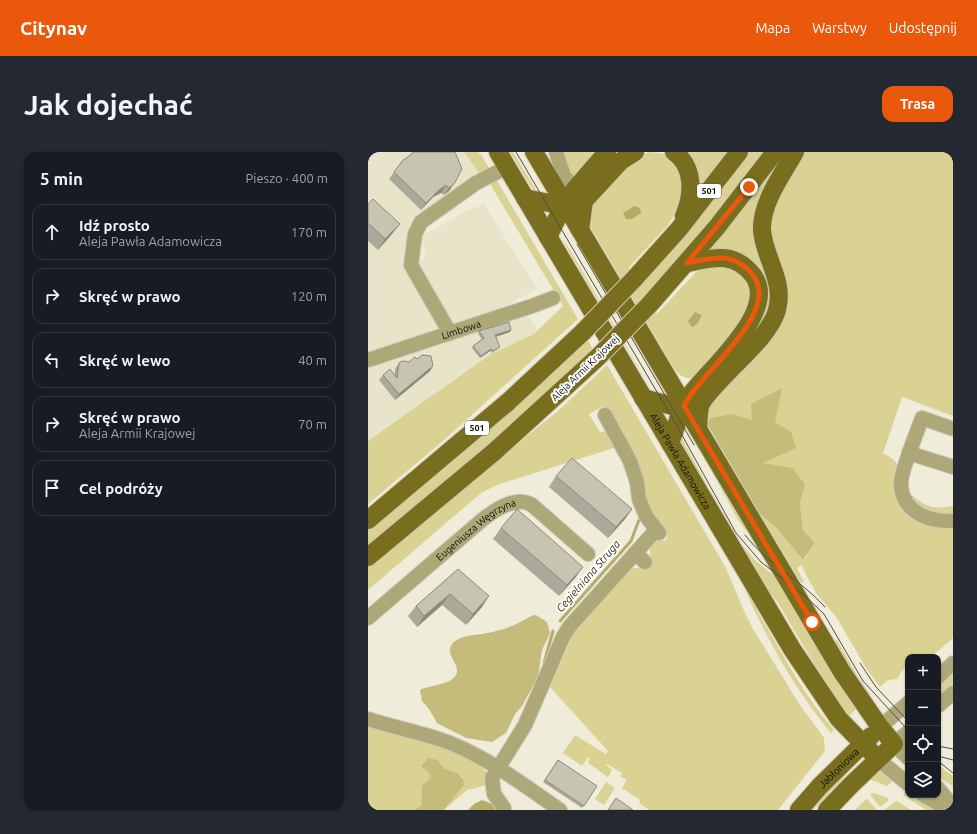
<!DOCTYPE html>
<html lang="pl">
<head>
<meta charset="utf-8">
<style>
  :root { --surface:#171b24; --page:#242831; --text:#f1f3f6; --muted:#9ea1a6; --line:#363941; --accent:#ea580c }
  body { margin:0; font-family:Ubuntu,sans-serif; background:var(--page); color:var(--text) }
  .controls { position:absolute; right:12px; bottom:12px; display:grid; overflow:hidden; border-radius:8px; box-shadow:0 1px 3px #0004 }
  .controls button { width:36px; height:36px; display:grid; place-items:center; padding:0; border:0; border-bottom:1px solid var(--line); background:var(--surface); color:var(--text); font:20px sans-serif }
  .stop { position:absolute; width:12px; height:12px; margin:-9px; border:3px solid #ea580c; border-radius:50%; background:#fff }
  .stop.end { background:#ea580c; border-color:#fff; box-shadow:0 1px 4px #0008 }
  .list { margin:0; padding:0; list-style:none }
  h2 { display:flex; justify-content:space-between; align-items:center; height:52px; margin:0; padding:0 16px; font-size:17px }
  h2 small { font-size:13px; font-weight:400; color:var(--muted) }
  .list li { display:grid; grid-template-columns:26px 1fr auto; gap:12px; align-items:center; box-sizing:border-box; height:56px; margin:0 8px 8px; padding:0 8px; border:1px solid var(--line); border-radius:12px }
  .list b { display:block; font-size:15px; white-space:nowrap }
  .list p { margin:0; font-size:13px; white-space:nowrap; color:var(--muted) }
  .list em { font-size:13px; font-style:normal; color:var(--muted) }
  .icon { flex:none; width:22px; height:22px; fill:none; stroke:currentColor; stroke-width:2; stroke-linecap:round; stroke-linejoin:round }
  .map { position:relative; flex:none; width:585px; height:658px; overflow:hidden; border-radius:12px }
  header { display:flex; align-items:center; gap:24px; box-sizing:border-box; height:56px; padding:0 20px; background:var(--accent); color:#fff }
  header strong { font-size:19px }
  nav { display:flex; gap:22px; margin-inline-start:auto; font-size:14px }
  .intro { display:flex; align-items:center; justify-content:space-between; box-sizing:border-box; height:96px; padding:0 24px }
  h1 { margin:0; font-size:28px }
  .button { padding:10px 18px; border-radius:12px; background:var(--accent); color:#fff; font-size:14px; font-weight:700 }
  main { display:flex; gap:24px; padding:0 24px }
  aside { flex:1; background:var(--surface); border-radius:12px; box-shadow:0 1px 3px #0004 }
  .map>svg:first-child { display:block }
</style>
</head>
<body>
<header>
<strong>Citynav</strong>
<nav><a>Mapa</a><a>Warstwy</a><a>Udostępnij</a></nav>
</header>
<div class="intro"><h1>Jak dojechać</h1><a class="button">Trasa</a></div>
<main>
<aside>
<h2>5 min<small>Pieszo · 400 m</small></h2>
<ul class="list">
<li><svg class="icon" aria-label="ahead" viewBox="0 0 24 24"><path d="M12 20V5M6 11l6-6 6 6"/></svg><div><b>Idź prosto</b><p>Aleja Pawła Adamowicza</p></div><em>170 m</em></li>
<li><svg class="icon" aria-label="right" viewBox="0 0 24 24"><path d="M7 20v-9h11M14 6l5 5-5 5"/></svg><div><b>Skręć w prawo</b></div><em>120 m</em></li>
<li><svg class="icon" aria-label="left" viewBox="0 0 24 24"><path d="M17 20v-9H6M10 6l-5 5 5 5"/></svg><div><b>Skręć w lewo</b></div><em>40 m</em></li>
<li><svg class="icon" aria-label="right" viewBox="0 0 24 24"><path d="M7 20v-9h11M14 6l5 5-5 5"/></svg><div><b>Skręć w prawo</b><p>Aleja Armii Krajowej</p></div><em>70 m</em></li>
<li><svg class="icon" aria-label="arrive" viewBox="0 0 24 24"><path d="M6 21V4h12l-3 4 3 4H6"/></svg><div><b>Cel podróży</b></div></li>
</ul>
</aside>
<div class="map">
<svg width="585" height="658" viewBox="0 0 585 658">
  <rect width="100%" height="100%" fill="#efecd9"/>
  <!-- built -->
  <path fill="#e7e4c9" d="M 0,0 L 96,0 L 114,25 L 51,66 L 42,75 L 35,114 L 71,177 L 0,200 Z
    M 116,52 L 169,137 L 129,158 L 85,172 L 50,110 L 58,105 L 55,90 L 55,84 L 94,61 Z
    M 159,164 L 170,178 L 166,182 L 123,202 L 0,289 L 0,215 Z"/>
  <!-- green -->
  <path fill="#dad292" d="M 96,0 L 110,0 L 114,4 L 123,20 L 114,25 Z
    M 142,0 L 145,0 L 171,43 L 162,33 Z
    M 195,0 L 231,0 L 211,23 L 203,27 Z
    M 281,0 L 298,2 L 311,13 L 316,40 L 308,61 L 299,74 L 261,115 L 271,132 L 379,0 L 399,0 L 376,31 L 279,145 L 289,162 L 328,120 L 335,116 L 362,113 L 383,132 L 380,165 L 326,226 C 318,227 312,224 307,218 L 220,71 L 226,46 L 273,3 Z
    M 316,0 L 362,0 L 328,39 Z
    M 414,0 L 421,0 L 400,36 L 405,132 L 400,165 L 323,247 L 396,131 L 334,104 Z
    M 432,0 L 585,0 L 585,264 L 534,245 L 515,301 C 520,304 527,307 529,313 C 530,320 525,330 526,338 C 530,369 558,376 585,375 L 585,486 L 563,505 L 540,505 L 540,518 L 537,515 L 529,527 L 520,528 L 512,535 L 498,516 L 469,466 L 448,441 L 433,413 L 429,416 L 436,430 L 435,431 L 432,429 L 392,362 L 408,375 L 436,408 L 447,391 L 435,378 L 432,351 L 437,333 L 395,311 L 423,280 L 406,270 L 384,268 L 339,272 L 337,258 L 404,179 L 405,100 L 401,65 Z
    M 128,27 L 210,167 L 76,288 L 0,352 L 0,289 L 123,202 L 166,182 L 195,154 L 122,32 Z
    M 195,86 L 287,243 L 201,100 Z
    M 218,185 L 226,199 L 140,277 L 0,395 L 0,376 Z
    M 239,213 L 358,416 L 376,459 L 385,477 L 432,553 L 456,586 L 457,599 L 410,658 L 281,658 L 271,651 L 272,648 L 254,636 L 259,628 L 252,624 L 254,621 L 239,612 L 238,613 L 244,618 L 240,625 L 220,611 L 222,607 L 220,605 L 214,614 L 195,601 L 207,583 L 238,602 L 240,599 L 182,535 L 205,483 L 261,417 L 278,415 L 284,410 L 281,393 L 288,385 L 296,389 L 300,386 L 292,380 L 241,262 L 236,254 L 221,262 L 232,280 L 240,279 L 249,295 L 129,333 L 113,341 L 0,438 L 0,415 L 79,347 L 189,260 Z
    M 313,285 L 368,386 L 387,408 L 409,426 L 490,555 L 481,564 L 460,535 L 410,451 L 388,423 L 314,295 Z
    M 334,301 L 393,398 L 370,368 Z
    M 544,343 C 558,356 566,357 585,354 L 585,362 C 565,362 558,361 543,347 Z
    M 370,421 C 381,432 384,448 391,462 C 414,501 436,544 466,578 L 463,581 C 425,536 392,475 370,421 Z
    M 469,488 L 490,525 L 503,543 L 499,547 L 464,491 Z
    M 585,522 L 585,534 L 570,547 L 570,535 Z
    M 0,572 L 61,588 L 118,614 L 116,618 L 121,622 L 119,633 L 99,638 L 77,657 L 95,633 L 94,624 L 77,618 L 67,607 L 58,608 L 53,614 L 61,621 L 63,626 L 54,635 L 53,654 L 45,658 L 0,658 Z
    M 570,613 L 585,624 L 585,634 L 570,625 Z
    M 474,617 L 479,622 L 445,658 L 437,658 Z
    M 510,619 L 518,620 L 528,627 L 519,634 L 501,627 Z
    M 238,630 L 247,636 L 236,653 L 227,647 Z
    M 539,636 L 540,643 L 549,643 L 573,658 L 558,658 L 535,643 Z
    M 506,641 L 520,646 L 521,648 L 512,655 L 503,644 L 503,642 Z
    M 499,647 L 509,658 L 487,658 L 498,647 Z
    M 528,649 L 529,649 L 543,658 L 516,658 Z"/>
  <!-- forest -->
  <path fill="#c5bc7b" d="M 414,236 L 407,270 L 423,280 L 428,296 L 395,311 L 425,316 L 437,333 L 432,351 L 435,378 L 447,391 L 435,408 L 408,375 L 392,362 L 339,272 L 343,266 L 365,262 L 384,268 L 383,252 Z
    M 168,463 L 179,470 L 182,481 L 174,498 L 170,525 L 154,554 L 147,562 L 138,581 L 124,590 L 98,586 L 69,571 L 61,557 L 54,549 L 52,538 C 61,533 87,533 89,520 C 90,511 78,502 83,494 C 88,483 110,483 120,481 C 128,479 138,477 146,473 C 154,470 160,464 168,463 Z
    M 60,606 L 70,608 C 77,623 88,616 95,627 L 96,633 L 76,658 L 45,658 L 53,654 L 54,634 L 63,626 L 61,621 L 53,614 Z"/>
  <!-- water -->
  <path fill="#b5ac6b" d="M 266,54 L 272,56 L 273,61 L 264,67 L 258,67 L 255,61 Z
    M 327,160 L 334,163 L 330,171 L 325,175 L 323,174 L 320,169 Z
    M 114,648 L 140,658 L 100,658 L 106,652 Z"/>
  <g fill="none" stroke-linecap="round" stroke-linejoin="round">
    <!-- stream -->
    <path stroke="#b5ac6b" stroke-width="3" d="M 192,469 L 263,389 L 271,368
      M 176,511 L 185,479"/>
    <defs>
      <g id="minor">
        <path d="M 188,0 L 196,24 L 207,37"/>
        <path d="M 82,181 L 43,113 L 47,82 L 53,70 L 108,31 L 139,15"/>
        <path id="s1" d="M 0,208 L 164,154 L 185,146"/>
        <path d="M 237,263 L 262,309 L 269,330 L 271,347 L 278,364 L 291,381"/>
        <path d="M 541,301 L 554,266 L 585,277"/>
        <path d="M 585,315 L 541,301 C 538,312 532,323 533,335 C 536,361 562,370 585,369"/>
        <path d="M 267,401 L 277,410"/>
        <path id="s2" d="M 0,466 L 114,368 C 127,358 148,343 164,353 L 220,402"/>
        <path d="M 570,525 L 585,511"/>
        <path d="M 570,554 L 585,541"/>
        <path d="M 0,567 C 27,576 56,581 82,591 C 122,607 157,634 192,658"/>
        <path d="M 512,575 L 540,551"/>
        <path d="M 540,580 L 526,592 L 540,606"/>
        <path d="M 510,607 L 540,632"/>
        <path d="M 570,636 L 585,655"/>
        <path d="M 555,643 L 571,652 L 585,656"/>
        <path d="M 136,656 L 126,642 L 124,626 L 157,573 L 195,485 L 202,474 L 288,378"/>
      </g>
      <g id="major">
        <path id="s3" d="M 130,0 L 424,497 L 471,567 L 510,607"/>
        <path d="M 166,0 L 474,520 L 512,575 L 526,592 L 483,633 L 459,658"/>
        <path d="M 306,0 C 327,15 325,43 316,64"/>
        <path d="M 157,46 L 186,52 L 205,51"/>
        <path d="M 212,78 L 216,49 L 253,9 L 267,0"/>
        <path d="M 180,85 L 196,52 L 207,37 L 239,0"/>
        <path d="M 267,126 L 311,77 L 371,0"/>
        <path d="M 282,152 L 349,75 L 407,0"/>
        <path d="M 275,246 L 305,254 L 325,252"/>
        <path d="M 330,276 C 331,269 330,256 334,250 C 352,222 401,188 409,158 C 417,128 396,106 394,78 C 393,51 414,23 427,0"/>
        <path d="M 302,291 C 308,277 311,259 320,246 C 339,218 414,158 384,122 C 365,99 345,106 319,111"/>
        <path d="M 0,368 L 140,250 L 215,180"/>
        <path d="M 0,405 L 126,300 L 230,205"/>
        <path id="s4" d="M 431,658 L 452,634 L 503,584"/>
      </g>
    </defs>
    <!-- minor casing -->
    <use href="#minor" stroke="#cbc8b7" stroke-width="16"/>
    <!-- major casing -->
    <use href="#major" stroke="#cbc8b7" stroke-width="20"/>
    <!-- minor -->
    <use href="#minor" stroke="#aea878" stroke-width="14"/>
    <!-- major -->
    <use href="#major" stroke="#796e1d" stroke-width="18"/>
    <!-- tram -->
    <path stroke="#514f45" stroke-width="1" d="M 148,0 L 309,274 L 368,381 L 393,410 L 436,443 L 456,462 L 495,529 L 540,578
      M 209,92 L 326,293
      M 377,383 C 399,412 433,428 457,455
      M 492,511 L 508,535 L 540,569
      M 570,594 L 585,597
      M 570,604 L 585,608
      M 570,609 L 585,621"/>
    <defs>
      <path id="major-bridge" d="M 215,180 L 267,126
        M 230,205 L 282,152"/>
    </defs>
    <!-- major-bridge casing -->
    <use href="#major-bridge" stroke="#cbc8b7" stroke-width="20" stroke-linecap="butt"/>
    <!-- major-bridge -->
    <use href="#major-bridge" stroke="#796e1d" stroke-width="18"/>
  </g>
  <!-- wall -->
  <path fill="#aba999" d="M 87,0 L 81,39 L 76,43 L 73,41 L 65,45 L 53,58 L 21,27 L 35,8 L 40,5 Z
    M 0,52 L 24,82 L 10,98 L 0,89 Z
    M 143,178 L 142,180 L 128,185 L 130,197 L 124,201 L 122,199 L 112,206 L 104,196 L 105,194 L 114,188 L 110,181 L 111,179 Z
    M 49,207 L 65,214 L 62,219 L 27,248 L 11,228 L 15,223 L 27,222 L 27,217 L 31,211 L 41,210 Z
    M 188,324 L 264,357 L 257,367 L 240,386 L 181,335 Z
    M 133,376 L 207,426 L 191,444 L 125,387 Z
    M 90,417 L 114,455 L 98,473 L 74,453 L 49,475 L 40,464 L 48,454 Z
    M 190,608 L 229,634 L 214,656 L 175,630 Z"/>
  <!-- shaded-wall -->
  <path fill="#8b8a7d" d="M 86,32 L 81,39 L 76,43 L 81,36 Z
    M 78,33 L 73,41 L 65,45 L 53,58 L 58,51 L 71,38 Z
    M 32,72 L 24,82 L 10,98 L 17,87 Z
    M 143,178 L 142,180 L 126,185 L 127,183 Z
    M 123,197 L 122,199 L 112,206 L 113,204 Z
    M 65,214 L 62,219 L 27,248 L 31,242 Z
    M 264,357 L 257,367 L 240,386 L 248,375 Z
    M 215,415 L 207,426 L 191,444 L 199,433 Z
    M 82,442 L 74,453 L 49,475 L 56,464 Z
    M 121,444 L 114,455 L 98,473 L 105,462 Z"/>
  <!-- building -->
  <path fill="#c7c5b2" stroke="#8b8a7d" d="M 45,0 L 87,0 L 94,17 L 86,32 L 81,36 L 78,33 L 71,38 L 58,51 L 26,20 L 35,8 L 40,5 Z
    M 5,47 L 32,72 L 17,87 L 0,71 L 0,52 Z
    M 141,170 L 143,178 L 127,183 L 132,195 L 125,199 L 123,197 L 113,204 L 105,194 L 116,186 L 111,179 Z
    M 54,203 L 63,204 L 65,214 L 31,242 L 15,223 L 22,217 L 29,226 L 31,211 L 34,209 L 41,210 L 47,205 L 49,207 Z
    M 204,306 L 264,357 L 248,375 L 188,324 Z
    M 149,357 L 215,415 L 199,433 L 133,376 Z
    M 90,417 L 121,444 L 105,462 L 82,442 L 56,464 L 48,454 Z
    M 190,608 L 229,634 L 216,654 L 177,628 Z
    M 248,646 L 265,658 L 240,658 Z"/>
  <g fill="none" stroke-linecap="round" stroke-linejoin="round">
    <!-- route -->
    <path stroke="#ea580c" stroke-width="5" d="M 381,35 L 319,111 C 345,106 365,99 384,122 C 416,160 330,222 316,254 L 444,470"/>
  </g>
  <g text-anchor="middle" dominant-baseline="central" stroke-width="4" stroke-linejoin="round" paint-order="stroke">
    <!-- shield labels -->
    <g fill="#fff" stroke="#565651" stroke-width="1">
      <rect x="329" y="32" width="24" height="14" rx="3"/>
      <rect x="97" y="269" width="24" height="14" rx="3"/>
    </g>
    <g font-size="9" font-weight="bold" fill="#0e0d07">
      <text x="341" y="39">501</text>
      <text x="109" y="276">501</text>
    </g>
    <!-- street labels -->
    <g font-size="10" fill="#0e0d07" stroke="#fff">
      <text stroke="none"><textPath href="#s1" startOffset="98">Limbowa</textPath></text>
      <text transform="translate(217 216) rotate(-44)">Aleja Armii Krajowej</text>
      <text stroke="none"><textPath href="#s3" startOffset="359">Aleja Pawła Adamowicza</textPath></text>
      <text stroke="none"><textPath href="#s2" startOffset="140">Eugeniusza Węgrzyna</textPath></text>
      <text stroke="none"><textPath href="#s4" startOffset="58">Jabłoniowa</textPath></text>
    </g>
    <!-- water labels -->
    <g font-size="11" font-style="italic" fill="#312d0f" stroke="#fff">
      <text transform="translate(220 424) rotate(-49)">Cegielniana Struga</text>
    </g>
  </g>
</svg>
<div class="controls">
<button>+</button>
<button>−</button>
<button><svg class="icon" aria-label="locate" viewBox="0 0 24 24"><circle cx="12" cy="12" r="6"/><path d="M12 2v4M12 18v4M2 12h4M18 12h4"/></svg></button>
<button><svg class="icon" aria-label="layers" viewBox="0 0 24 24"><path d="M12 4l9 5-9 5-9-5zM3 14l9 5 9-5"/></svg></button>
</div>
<div class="stop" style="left:444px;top:470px"></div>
<div class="stop end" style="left:381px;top:35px"></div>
</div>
</main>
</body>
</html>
